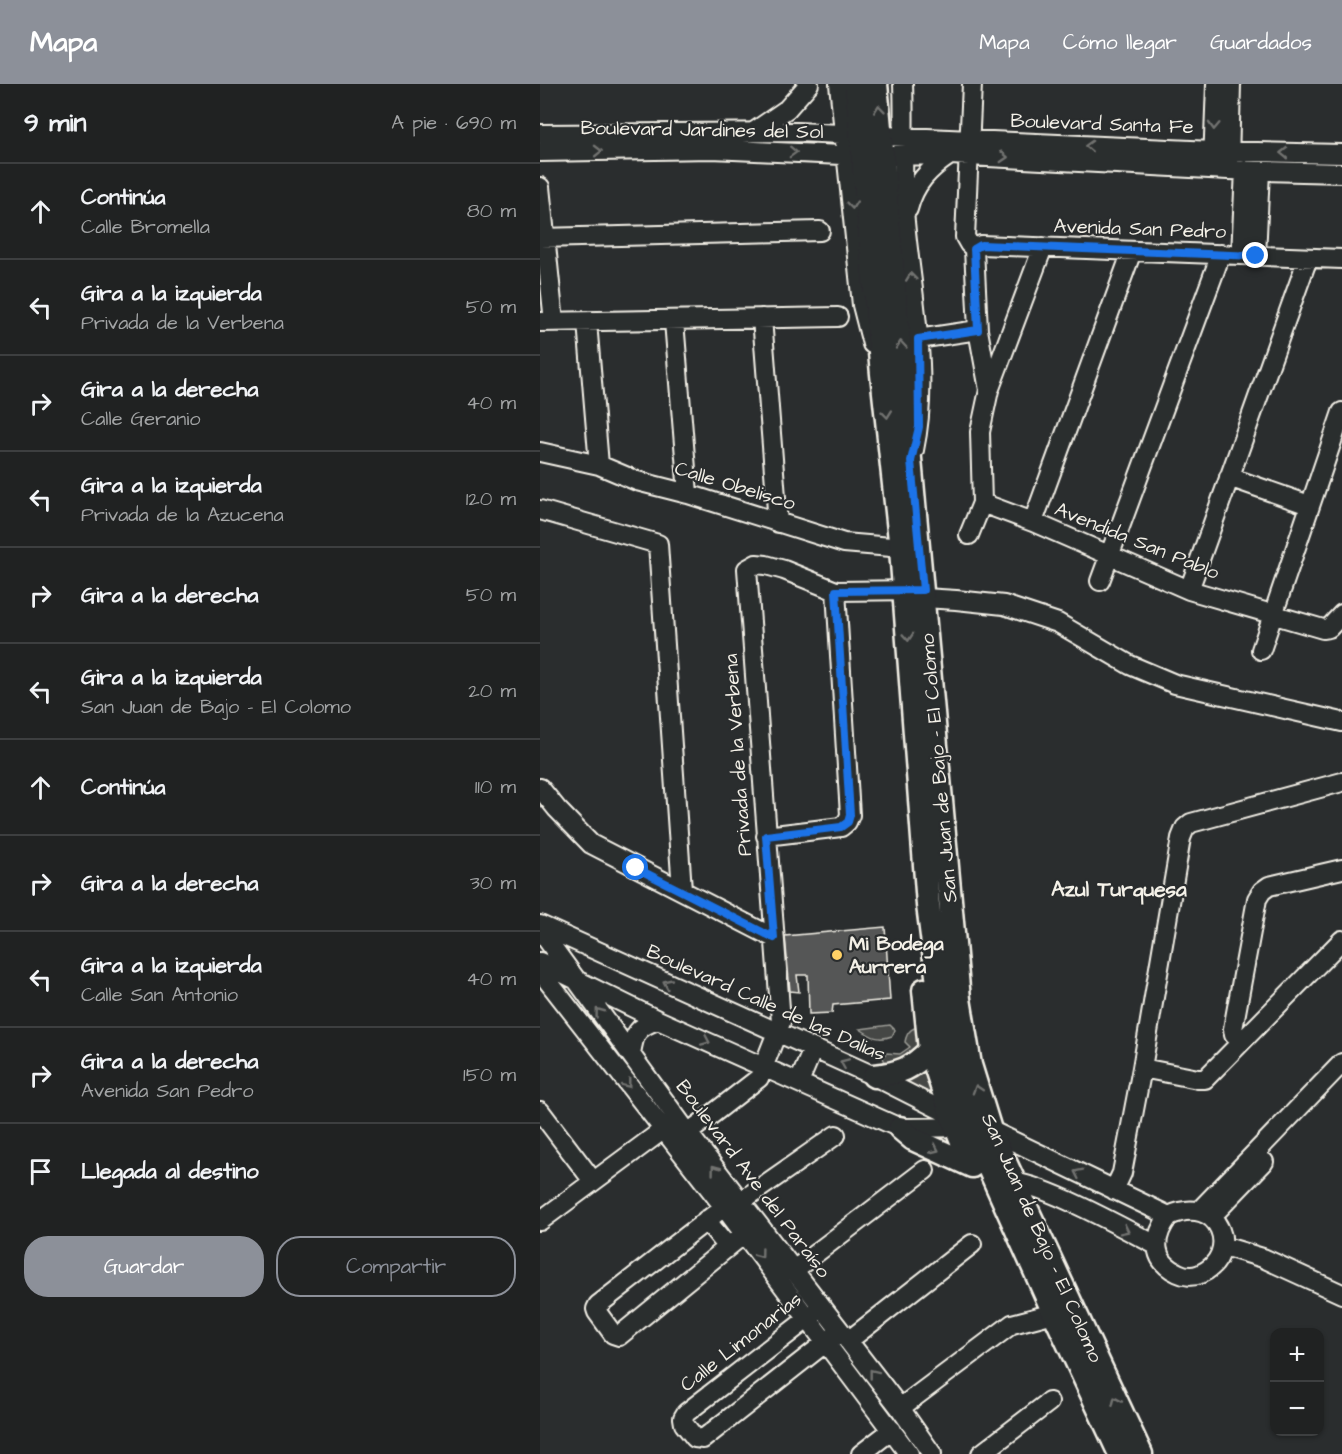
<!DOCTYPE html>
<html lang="es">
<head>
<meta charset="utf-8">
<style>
  :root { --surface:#202222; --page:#2d2f2f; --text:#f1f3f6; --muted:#a2a4a5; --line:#3d3f40; --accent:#8c9099 }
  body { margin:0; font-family:"Architects Daughter",sans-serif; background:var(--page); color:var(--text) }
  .controls { position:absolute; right:18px; bottom:18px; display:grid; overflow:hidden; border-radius:12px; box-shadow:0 2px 4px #0004 }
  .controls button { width:54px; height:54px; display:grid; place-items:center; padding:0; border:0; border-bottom:2px solid var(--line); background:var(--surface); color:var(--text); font:30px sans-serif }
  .stop { position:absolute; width:18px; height:18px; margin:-14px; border:4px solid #1a73e8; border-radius:50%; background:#fff }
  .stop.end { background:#1a73e8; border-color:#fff; box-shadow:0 2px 6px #0008 }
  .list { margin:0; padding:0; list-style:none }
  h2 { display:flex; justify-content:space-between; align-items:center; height:78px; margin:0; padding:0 24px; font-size:26px }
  h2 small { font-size:20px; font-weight:400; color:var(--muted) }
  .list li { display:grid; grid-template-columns:39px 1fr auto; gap:18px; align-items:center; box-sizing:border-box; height:96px; padding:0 24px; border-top:2px solid var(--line) }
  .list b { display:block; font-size:22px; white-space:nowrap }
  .list p { margin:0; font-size:20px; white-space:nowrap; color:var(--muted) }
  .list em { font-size:20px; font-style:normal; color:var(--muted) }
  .actions { display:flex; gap:12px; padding:18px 24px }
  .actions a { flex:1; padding:14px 0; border:2px solid var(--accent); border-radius:24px; text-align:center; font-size:21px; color:var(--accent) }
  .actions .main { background:var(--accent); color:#fff }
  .icon { flex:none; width:33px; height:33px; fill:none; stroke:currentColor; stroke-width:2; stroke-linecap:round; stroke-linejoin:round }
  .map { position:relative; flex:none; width:802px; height:1370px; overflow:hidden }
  header { display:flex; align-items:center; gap:36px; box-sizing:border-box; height:84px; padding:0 30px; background:var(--accent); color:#fff }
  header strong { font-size:28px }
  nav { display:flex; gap:33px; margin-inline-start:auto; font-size:21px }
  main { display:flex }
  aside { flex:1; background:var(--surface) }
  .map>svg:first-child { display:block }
</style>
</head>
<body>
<header>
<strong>Mapa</strong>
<nav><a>Mapa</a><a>Cómo llegar</a><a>Guardados</a></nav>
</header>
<main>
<aside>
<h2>9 min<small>A pie · 690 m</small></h2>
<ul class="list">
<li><svg class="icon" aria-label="ahead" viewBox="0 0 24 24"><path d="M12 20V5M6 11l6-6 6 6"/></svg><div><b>Continúa</b><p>Calle Bromella</p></div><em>80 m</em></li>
<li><svg class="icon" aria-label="left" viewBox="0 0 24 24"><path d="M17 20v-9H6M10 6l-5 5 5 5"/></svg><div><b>Gira a la izquierda</b><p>Privada de la Verbena</p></div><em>50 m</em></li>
<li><svg class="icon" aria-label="right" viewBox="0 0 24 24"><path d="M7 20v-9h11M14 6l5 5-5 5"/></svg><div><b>Gira a la derecha</b><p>Calle Geranio</p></div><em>40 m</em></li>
<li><svg class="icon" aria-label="left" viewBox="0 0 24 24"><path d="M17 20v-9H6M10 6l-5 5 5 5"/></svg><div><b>Gira a la izquierda</b><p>Privada de la Azucena</p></div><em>120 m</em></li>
<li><svg class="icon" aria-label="right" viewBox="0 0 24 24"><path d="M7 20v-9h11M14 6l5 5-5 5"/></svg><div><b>Gira a la derecha</b></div><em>50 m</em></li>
<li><svg class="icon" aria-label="left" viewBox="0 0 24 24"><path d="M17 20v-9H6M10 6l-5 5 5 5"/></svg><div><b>Gira a la izquierda</b><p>San Juan de Bajo - El Colomo</p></div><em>20 m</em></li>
<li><svg class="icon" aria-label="ahead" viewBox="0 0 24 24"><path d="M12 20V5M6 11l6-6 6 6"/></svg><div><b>Continúa</b></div><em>110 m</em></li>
<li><svg class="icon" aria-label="right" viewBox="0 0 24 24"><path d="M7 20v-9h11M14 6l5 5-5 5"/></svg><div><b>Gira a la derecha</b></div><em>30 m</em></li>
<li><svg class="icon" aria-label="left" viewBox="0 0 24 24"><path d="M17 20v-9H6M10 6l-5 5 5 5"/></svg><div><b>Gira a la izquierda</b><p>Calle San Antonio</p></div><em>40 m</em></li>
<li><svg class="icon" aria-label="right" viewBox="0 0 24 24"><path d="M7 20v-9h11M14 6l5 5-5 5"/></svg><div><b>Gira a la derecha</b><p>Avenida San Pedro</p></div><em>150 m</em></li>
<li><svg class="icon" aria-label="arrive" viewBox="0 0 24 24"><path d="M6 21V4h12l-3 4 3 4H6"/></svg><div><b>Llegada al destino</b></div></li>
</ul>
<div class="actions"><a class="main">Guardar</a><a>Compartir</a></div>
</aside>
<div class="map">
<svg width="802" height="1370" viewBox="0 0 802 1370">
  <rect width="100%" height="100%" fill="#2a2d2e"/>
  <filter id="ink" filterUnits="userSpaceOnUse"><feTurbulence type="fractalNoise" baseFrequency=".0167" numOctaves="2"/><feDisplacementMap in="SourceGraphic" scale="12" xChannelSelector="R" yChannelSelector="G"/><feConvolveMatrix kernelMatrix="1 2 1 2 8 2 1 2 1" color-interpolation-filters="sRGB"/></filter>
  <g filter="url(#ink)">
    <!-- green -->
    <path fill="#444645" stroke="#9c9c96" stroke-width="1.5" d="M 350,941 L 355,946 L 352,952 C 338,957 332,953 320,945 Z
      M 384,942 L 387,963 L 347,981 L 343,974 L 346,969 L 360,970 L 370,963 L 365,958 C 367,946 373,943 384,942 Z
      M 385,977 L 396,1016 L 353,996 Z"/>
    <!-- building -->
    <path fill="#555756" stroke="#f4f1e8" stroke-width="1.5" d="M 345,843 L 350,916 L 293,921 L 292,929 L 269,930 L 268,891 L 257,891 L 259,908 L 250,907 L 245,852 Z"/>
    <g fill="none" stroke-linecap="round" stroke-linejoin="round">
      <defs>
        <path id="minor" d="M 299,0 L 322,221 L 332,260
          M 363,0 C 365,46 361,92 365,138 C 372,212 390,291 374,366
          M 432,0 L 425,153 L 429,160 L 434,165
          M 215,47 L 247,25 L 269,0
          M 0,50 L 257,48 L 673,67 L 802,70
          M 0,68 L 172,65 L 323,72 L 410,71 L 688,86 L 802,89
          M 689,78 L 691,0
          M 673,79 L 676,0
          M 0,103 L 14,238
          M 368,125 C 374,100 389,85 410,71
          M 0,154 L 280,147
          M 434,165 L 441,161 L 802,175
          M 701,171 L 705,86
          M 716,172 L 720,87
          M 222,234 L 238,439
          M 134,237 L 148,410
          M 0,238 L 298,233
          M 47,238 L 59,381
          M 378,255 L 438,246
          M 450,304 L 503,163
          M 0,368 L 59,381 L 97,397 L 148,410 L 304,459 L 375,465
          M 689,393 L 769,421
          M 442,419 L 493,438 L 649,506 L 783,545 L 789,544 L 802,530
          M 0,426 L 118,460 L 142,806
          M 493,438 L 592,167
          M 429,451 L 442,419 L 440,348 L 449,306 L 438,246 L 434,165
          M 560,497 L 681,170
          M 649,506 L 768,174
          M 384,514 L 416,516 L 464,521 L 518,539 L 590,581 L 635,600 L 802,638
          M 721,566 L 802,328
          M 0,704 L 17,725 L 51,760 L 234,854
          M 226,752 L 301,743 L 307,738 L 310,731 L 296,507
          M 0,841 L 334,992 L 417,1034
          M 0,846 L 148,1049 L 360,1324 L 392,1370
          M 0,878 L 118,936 L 360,1044 L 432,1043 L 450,1046 L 629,1132 C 681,1108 702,1172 660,1190 C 653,1193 644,1192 638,1189 C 611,1176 613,1153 629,1132
          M 0,887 L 184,1123 L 369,1370
          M 701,958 L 694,951 L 693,945 L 717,815 L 722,807 L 729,802 L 802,785
          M 91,970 C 94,949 97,943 118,936
          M 602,984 L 658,995 L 665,995 L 802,856
          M 259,998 L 273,965
          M 0,1027 L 53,1097
          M 148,1049 L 219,994 L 241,938 L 207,485 L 216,480 L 226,481 L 244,486 L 296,507 L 378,506
          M 466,1098 C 496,1095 585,1145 616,1161
          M 574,1106 L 582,1089 L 602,984 L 641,754 L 645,744 L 651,739 L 802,698
          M 200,1118 L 296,1051
          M 184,1123 L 58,1221 L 56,1225 L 57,1228 L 73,1250 L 79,1252 L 204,1150
          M 659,1127 L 802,979
          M 671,1133 L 724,1078
          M 166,1136 L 188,1163
          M 0,1137 L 131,1040
          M 683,1162 L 723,1174 L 802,1210
          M 254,1186 L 385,1086
          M 275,1229 L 146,1329 L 143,1334 L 144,1340 L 155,1354 L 163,1355 L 294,1252
          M 308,1257 L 432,1160
          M 360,1324 L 472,1240 L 514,1229
          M 321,1370 L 352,1346
          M 441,1370 L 509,1318"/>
        <path id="major" d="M 316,0 L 342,290 L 361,465 L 388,821 L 404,946 L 414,988 L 436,1055 L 514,1229 L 580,1370
          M 336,0 L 419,915 L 430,981 L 450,1046 L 601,1370
          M 384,906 L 390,966 L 411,1030 L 424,1062
          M 334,992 C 361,989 371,985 390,966
          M 360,1044 L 373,1055 L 432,1082"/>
      </defs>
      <!-- minor casing -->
      <use href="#minor" stroke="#f4f1e8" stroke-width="22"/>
      <!-- major casing -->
      <use href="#major" stroke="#f4f1e8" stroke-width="27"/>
      <!-- minor -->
      <use href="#minor" stroke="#2a2d2e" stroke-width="18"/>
      <!-- major -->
      <use href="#major" stroke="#2a2d2e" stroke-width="22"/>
    </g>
    <!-- one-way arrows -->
    <defs><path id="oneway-chevron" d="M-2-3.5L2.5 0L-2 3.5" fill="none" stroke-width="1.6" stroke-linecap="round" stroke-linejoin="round" transform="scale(1.5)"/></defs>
    <g stroke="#71726f">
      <use href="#oneway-chevron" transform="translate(339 25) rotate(-96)"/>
      <use href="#oneway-chevron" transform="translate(674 42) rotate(92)"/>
      <use href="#oneway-chevron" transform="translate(549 62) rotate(-178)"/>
      <use href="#oneway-chevron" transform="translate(58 67) rotate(-1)"/>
      <use href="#oneway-chevron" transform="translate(253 68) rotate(2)"/>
      <use href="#oneway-chevron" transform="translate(744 69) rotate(-179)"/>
      <use href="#oneway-chevron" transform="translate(464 73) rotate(3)"/>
      <use href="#oneway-chevron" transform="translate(312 121) rotate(84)"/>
      <use href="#oneway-chevron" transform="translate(371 193) rotate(-96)"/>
      <use href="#oneway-chevron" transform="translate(361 261) rotate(-95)"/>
      <use href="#oneway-chevron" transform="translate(347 330) rotate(84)"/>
      <use href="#oneway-chevron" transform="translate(368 553) rotate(86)"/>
      <use href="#oneway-chevron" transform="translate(127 899) rotate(-155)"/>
      <use href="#oneway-chevron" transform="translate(59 928) rotate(-127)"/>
      <use href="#oneway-chevron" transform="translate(166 957) rotate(24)"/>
      <use href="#oneway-chevron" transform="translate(304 979) rotate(-157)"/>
      <use href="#oneway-chevron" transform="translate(87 1000) rotate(52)"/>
      <use href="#oneway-chevron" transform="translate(437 1005) rotate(-107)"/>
      <use href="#oneway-chevron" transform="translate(395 1065) rotate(25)"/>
      <use href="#oneway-chevron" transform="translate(175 1085) rotate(-127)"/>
      <use href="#oneway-chevron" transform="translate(538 1089) rotate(-154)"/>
      <use href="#oneway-chevron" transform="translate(585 1146) rotate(26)"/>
      <use href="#oneway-chevron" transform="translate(220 1170) rotate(53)"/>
      <use href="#oneway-chevron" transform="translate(333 1289) rotate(-128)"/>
      <use href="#oneway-chevron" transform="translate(576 1317) rotate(-114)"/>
    </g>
  </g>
  <g fill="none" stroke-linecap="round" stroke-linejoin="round" filter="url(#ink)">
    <!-- route -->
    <path stroke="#1a73e8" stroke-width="8" d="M 96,784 L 234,854 L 226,752 L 301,743 L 308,738 L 310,731 L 296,507 L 383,506 L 371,377 L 379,343 L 378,255 L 438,246 L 434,165 L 441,161 L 716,172"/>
  </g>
  <!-- markers -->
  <circle fill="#ffd166" stroke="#2a2d2e" stroke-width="2" cx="297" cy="871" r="6"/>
  <g text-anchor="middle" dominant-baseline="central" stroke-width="4.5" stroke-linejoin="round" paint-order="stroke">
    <!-- street labels -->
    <g font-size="20" fill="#f4f1e8" stroke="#2a2d2e">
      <text transform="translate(562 40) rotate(2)">Boulevard Santa Fe</text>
      <text transform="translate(162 46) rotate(1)">Boulevard Jardines del Sol</text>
      <text transform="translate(600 145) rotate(2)">Avenida San Pedro</text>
      <text transform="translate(195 402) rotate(17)">Calle Obelisco</text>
      <text transform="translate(597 457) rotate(22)">Avendida San Pablo</text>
      <text transform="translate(198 671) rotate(-94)">Privada de la Verbena</text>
      <text transform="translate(399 684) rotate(-95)">San Juan de Bajo - El Colomo</text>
      <text transform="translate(226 919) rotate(24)">Boulevard Calle de las Dalias</text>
      <text transform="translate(213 1095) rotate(53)">Boulevard Ave del Paraíso</text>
      <text transform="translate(502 1154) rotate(66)">San Juan de Bajo - El Colomo</text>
      <text transform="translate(201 1258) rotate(-38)">Calle Limonarias</text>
    </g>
    <!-- poi labels -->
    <g font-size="20" font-weight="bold" fill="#f4f1e8" stroke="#2a2d2e" text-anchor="start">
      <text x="309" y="860">Mi Bodega<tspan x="309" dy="23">Aurrera</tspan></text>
    </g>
    <!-- neighbourhood labels -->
    <g font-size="21" font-weight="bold" fill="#f4f1e8" stroke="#2a2d2e">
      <text x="579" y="805">Azul Turquesa</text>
    </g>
  </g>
</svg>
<div class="controls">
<button>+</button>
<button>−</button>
</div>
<div class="stop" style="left:96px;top:784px"></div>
<div class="stop end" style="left:716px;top:172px"></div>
</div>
</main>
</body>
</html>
